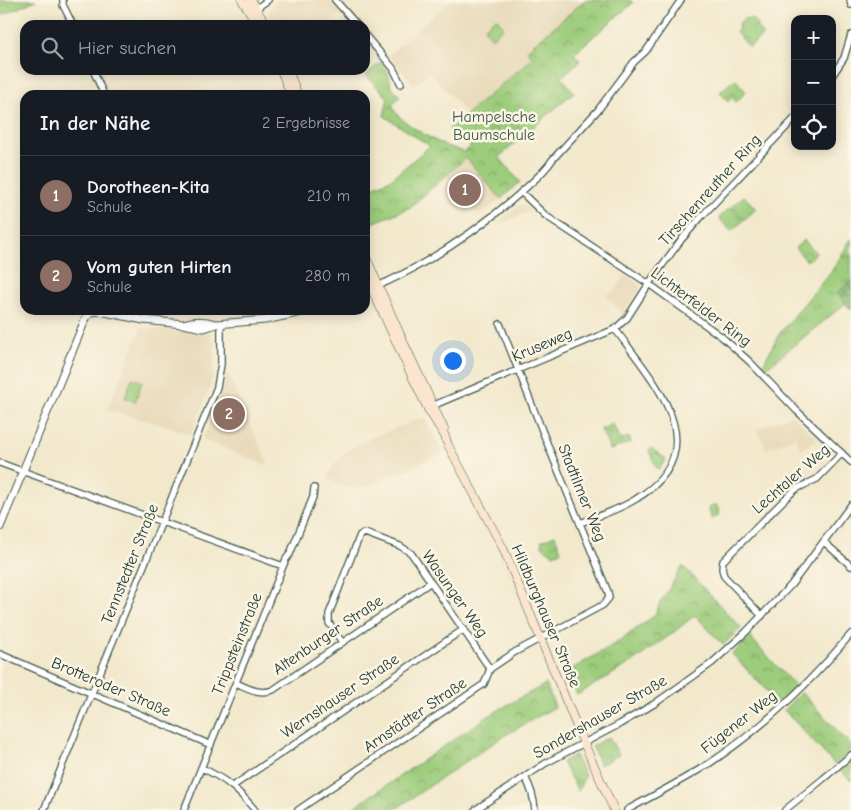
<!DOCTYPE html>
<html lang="de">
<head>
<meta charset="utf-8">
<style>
  :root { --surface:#171b24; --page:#20242c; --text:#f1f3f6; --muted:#9ea1a6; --line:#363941; --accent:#b45309 }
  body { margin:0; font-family:"Comic Neue",sans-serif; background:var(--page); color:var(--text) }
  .controls { position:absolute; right:15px; top:15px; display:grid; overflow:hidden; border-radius:10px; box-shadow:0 2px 12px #0003 }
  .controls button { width:45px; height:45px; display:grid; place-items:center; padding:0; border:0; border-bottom:1px solid var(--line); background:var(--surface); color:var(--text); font:25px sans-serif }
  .you { position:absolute; left:452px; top:360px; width:18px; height:18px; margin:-12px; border:4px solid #fff; border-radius:50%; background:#1a73e8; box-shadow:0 0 0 8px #1a73e833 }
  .badge { display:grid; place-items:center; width:32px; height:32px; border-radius:50%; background:var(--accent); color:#fff; font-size:16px; font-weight:700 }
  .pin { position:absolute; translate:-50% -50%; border:2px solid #fff; box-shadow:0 1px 5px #0006 }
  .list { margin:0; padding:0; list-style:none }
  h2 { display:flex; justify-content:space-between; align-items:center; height:65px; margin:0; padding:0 20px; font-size:21px }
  h2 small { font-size:16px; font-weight:400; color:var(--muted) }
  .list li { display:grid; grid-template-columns:32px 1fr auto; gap:15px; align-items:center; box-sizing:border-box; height:80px; padding:0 20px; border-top:1px solid var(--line) }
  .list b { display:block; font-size:19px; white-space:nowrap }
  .list p { margin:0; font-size:16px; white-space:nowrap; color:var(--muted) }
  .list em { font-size:16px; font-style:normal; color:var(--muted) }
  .icon { flex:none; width:28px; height:28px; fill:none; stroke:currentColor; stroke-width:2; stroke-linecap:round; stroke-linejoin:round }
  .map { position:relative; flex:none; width:851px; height:810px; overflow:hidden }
  .search { position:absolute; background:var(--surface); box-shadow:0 2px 12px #0003; left:20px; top:20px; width:350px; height:55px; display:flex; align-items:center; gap:12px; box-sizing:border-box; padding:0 18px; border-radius:15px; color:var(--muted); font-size:19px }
  .panel { position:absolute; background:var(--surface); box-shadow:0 2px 12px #0003; left:20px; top:90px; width:350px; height:225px; border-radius:15px }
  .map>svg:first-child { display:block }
</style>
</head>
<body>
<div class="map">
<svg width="851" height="810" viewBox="0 0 851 810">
  <defs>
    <pattern id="grass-tufts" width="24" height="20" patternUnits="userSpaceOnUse" patternTransform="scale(1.25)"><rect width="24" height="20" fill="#9ccc7b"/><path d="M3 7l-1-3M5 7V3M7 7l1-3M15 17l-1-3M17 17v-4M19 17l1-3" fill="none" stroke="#7fa766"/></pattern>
    <pattern id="forest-firs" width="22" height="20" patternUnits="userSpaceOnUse" patternTransform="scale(1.25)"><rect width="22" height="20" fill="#7db06b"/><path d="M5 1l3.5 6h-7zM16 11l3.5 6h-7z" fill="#669059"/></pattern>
    <pattern id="park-crowns" width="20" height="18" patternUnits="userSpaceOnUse" patternTransform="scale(1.25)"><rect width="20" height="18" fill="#9ccc7b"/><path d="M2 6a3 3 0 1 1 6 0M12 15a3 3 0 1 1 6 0" fill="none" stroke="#7fa766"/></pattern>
  </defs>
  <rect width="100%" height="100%" fill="#fcf5e5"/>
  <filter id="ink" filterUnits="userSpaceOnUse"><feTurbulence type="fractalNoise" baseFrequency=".02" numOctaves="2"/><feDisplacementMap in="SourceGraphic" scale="10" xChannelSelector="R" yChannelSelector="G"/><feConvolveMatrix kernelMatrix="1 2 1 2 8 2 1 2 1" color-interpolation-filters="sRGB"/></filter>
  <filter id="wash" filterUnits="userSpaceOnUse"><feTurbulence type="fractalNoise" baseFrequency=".0096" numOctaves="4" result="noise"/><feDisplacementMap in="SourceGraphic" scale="20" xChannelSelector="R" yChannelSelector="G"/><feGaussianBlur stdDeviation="1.12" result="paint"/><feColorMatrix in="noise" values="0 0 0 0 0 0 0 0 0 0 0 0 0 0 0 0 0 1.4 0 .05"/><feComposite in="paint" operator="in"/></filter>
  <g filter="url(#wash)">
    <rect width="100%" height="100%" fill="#f2e9cd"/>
    <!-- built -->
    <path fill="#e8daba" d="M 277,0 L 330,0 L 341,13 L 327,25 L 274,25 L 268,14 L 269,7 Z
      M 452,0 L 585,0 L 527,50 L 533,58 L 467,114 L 430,72 L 414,85 L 388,55 Z
      M 467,158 L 501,199 L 479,216 L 445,176 Z
      M 519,205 L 525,206 L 533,213 L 530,211 L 492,227 Z
      M 625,275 L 639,284 L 640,290 L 623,315 L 606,295 L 614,292 Z
      M 141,328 L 177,331 L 209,332 L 215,344 L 214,371 L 210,387 L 191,435 L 168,426 L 107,410 Z
      M 227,372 L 269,466 L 202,439 L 223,389 Z
      M 792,415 L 818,439 L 801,449 L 796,437 L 766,449 L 757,429 Z
      M 420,418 L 426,420 L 443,453 L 366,487 L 348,488 L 334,482 L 327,476 L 339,459 L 346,452 L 360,443 Z"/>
    <!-- grass -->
    <path fill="url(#grass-tufts)" stroke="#5e8458" d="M 851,239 L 851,281 L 837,293 L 846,303 L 766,368 L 763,365 L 772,347 L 780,333 L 833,269 Z
      M 609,737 L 619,755 L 600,765 L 592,746 Z
      M 575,755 L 585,776 L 578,791 L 562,762 Z"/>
    <!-- forest -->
    <path fill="url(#forest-firs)" stroke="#4e7650" d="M 851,281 L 851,310 L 837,293 Z"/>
    <!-- park -->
    <path fill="url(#park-crowns)" stroke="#5e8458" d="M 0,0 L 36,0 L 0,16 Z
      M 585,0 L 630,0 L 633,3 L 574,53 L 580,61 L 561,77 L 574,92 L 499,157 L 520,182 L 501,199 L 466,158 L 409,208 L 365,226 L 365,190 L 391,179 L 430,146 L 384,116 L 388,98 L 366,75 L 381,62 L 388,72 L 391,86 L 400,97 C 397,100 393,102 393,106 C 393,119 438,143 449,147 C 454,149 459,150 464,152 L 472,144 L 449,129 L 533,58 L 527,50 Z
      M 747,18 L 749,20 L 751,18 L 759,27 L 757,28 L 763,35 L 749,47 L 736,32 L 739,29 L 738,25 C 740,22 743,19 747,18 Z
      M 735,79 L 746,92 L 736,102 L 732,97 L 728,102 L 720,92 Z
      M 804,240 L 816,253 L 807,261 L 795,248 Z
      M 613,424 L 620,440 L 629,437 L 631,442 L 610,450 L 601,429 Z
      M 651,448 L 666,459 L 659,469 L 656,467 L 649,451 Z
      M 716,504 L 720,514 L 712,519 L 708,508 Z
      M 555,535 L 561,551 L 553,554 L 543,547 L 541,541 Z
      M 683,566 L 741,628 L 723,645 L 695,615 L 674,632 L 634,661 L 577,695 L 567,672 L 621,640 L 654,616 L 660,603 Z
      M 750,637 L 796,687 L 779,704 L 732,654 Z
      M 546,684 L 555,707 L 507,734 L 394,810 L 350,810 L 487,717 L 509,704 Z
      M 801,692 L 851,745 L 851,750 L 835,765 L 784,710 Z
      M 851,759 L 851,781 L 840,770 Z"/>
    <!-- garden -->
    <path fill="#9ccc7b" stroke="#5e8458" d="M 496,18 L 504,27 L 492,38 L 484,28 Z
      M 744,196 L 756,209 L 744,220 L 732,206 Z
      M 731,207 L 743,221 L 731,231 L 719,218 Z
      M 132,378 L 142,382 L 135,402 L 125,398 Z"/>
  </g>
  <g filter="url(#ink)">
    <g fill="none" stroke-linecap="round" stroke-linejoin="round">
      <defs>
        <path id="minor" d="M 63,0 L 63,5 L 73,25
          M 335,0 L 357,25
          M 850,0 L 851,5
          M 254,10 L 268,0
          M 365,35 L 393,68 L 401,84
          M 93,70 L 104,95
          M 832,76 L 844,58 L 851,35
          M 521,192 L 546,216 L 649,284 L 722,337 L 750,362 L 796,410 L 851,462
          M 378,286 C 429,263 477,231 519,194 C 531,183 544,173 553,159 L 598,110 L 634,62 L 646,51 L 681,0
          M 430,408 L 439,403 L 615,329 L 627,318 L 652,279 L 681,240 L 702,216 L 795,118
          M 0,463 L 283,566
          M 580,523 C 598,516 619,510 636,499 C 718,449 654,382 615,329
          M 824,542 L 851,566
          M 762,616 L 724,576 L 722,569 L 723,561 L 786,498 L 796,489 L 817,479 L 842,453
          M 342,642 L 329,623 L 329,614 L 360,535 L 365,533 L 400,546 L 411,553 L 490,669
          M 0,654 L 211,745
          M 236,683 C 248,688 259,695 273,690 L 431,582
          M 202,768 C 227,780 237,789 255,810
          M 525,777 C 531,788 534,797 535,810
          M 233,786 L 464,629
          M 44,810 L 217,387 L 221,364 L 221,324
          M 184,810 L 286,559 L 290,554 L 313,497 L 314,488
          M 298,810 L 484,684 L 490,669 L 515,652 L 603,605 L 609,598 L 608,592 L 549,448 L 500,324
          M 475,810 L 546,763 L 620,724 L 654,704 L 677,688 L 712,663 L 746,632 L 791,585 L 851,505
          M 627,810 C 655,795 683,780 710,763 C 763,728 810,683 851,634
          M 785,810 L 823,779 L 851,755"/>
        <path id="tertiary" d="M 183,324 C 195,320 204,320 215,324
          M 0,527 L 85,320 L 90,312 L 100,311 L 144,320 L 183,324 L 204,328 L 216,324 L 265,320 L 311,310"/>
        <path id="secondary" d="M 242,0 L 258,25
          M 251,0 L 266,25
          M 281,70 L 291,95
          M 288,70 L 298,95
          M 365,255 L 403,341 L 444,429
          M 365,274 L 412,376 L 428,409 L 445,436 L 448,445 L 503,548 L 582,739 L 614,810"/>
      </defs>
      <!-- minor casing -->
      <use href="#minor" stroke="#3f574b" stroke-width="8"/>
      <!-- tertiary casing -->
      <use href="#tertiary" stroke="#3f574b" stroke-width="9"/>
      <!-- secondary casing -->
      <use href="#secondary" stroke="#3f574b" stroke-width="9"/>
      <!-- minor -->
      <use href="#minor" stroke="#fff" stroke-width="5.5"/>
      <!-- tertiary -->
      <use href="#tertiary" stroke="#fff" stroke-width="7"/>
      <!-- secondary -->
      <use href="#secondary" stroke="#fbe5cf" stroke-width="8"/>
    </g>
  </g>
  <g text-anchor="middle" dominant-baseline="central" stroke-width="5" stroke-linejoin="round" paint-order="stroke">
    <!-- park labels -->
    <g font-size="16" fill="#385a42" stroke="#fcf5e5">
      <text x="494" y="117">Hampelsche<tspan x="494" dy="18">Baumschule</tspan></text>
    </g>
    <!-- street labels -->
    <g font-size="16" fill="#1f3d34" stroke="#fcf5e5">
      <text transform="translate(710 190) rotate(-48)">Tirschenreuther Ring</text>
      <text transform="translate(701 307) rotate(37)">Lichterfelder Ring</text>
      <text transform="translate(542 345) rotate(-23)">Kruseweg</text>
      <text transform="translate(791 479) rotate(-41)">Lechtaler Weg</text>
      <text transform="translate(582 493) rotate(68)">Stadtilmer Weg</text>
      <text transform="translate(130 564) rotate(-68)">Tennstedter Straße</text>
      <text transform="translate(455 594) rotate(55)">Wasunger Weg</text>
      <text transform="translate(546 616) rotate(67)">Hildburghauser Straße</text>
      <text transform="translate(328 635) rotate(-34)">Altenburger Straße</text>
      <text transform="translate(237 644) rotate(-68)">Trippsteinstraße</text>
      <text transform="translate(111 687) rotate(23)">Brotteroder Straße</text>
      <text transform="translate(340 696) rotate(-34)">Wernshauser Straße</text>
      <text transform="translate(415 715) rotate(-34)">Arnstädter Straße</text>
      <text transform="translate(600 717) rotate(-30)">Sondershauser Straße</text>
      <text transform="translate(739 722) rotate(-38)">Fügener Weg</text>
    </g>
  </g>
</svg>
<div class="controls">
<button>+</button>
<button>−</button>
<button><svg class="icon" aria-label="locate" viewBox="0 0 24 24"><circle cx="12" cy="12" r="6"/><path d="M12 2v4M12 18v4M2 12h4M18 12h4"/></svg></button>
</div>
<div class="you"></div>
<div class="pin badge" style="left:465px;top:190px;background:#8d6e63">1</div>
<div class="pin badge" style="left:229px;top:414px;background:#8d6e63">2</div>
<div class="search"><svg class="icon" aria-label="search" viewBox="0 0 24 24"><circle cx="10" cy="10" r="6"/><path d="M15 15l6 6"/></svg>Hier suchen</div>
<section class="panel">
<h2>In der Nähe<small>2 Ergebnisse</small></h2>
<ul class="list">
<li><span class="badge" style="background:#8d6e63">1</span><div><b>Dorotheen-Kita</b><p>Schule</p></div><em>210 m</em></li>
<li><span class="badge" style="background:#8d6e63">2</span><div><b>Vom guten Hirten</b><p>Schule</p></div><em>280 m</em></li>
</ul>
</section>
</div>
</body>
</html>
